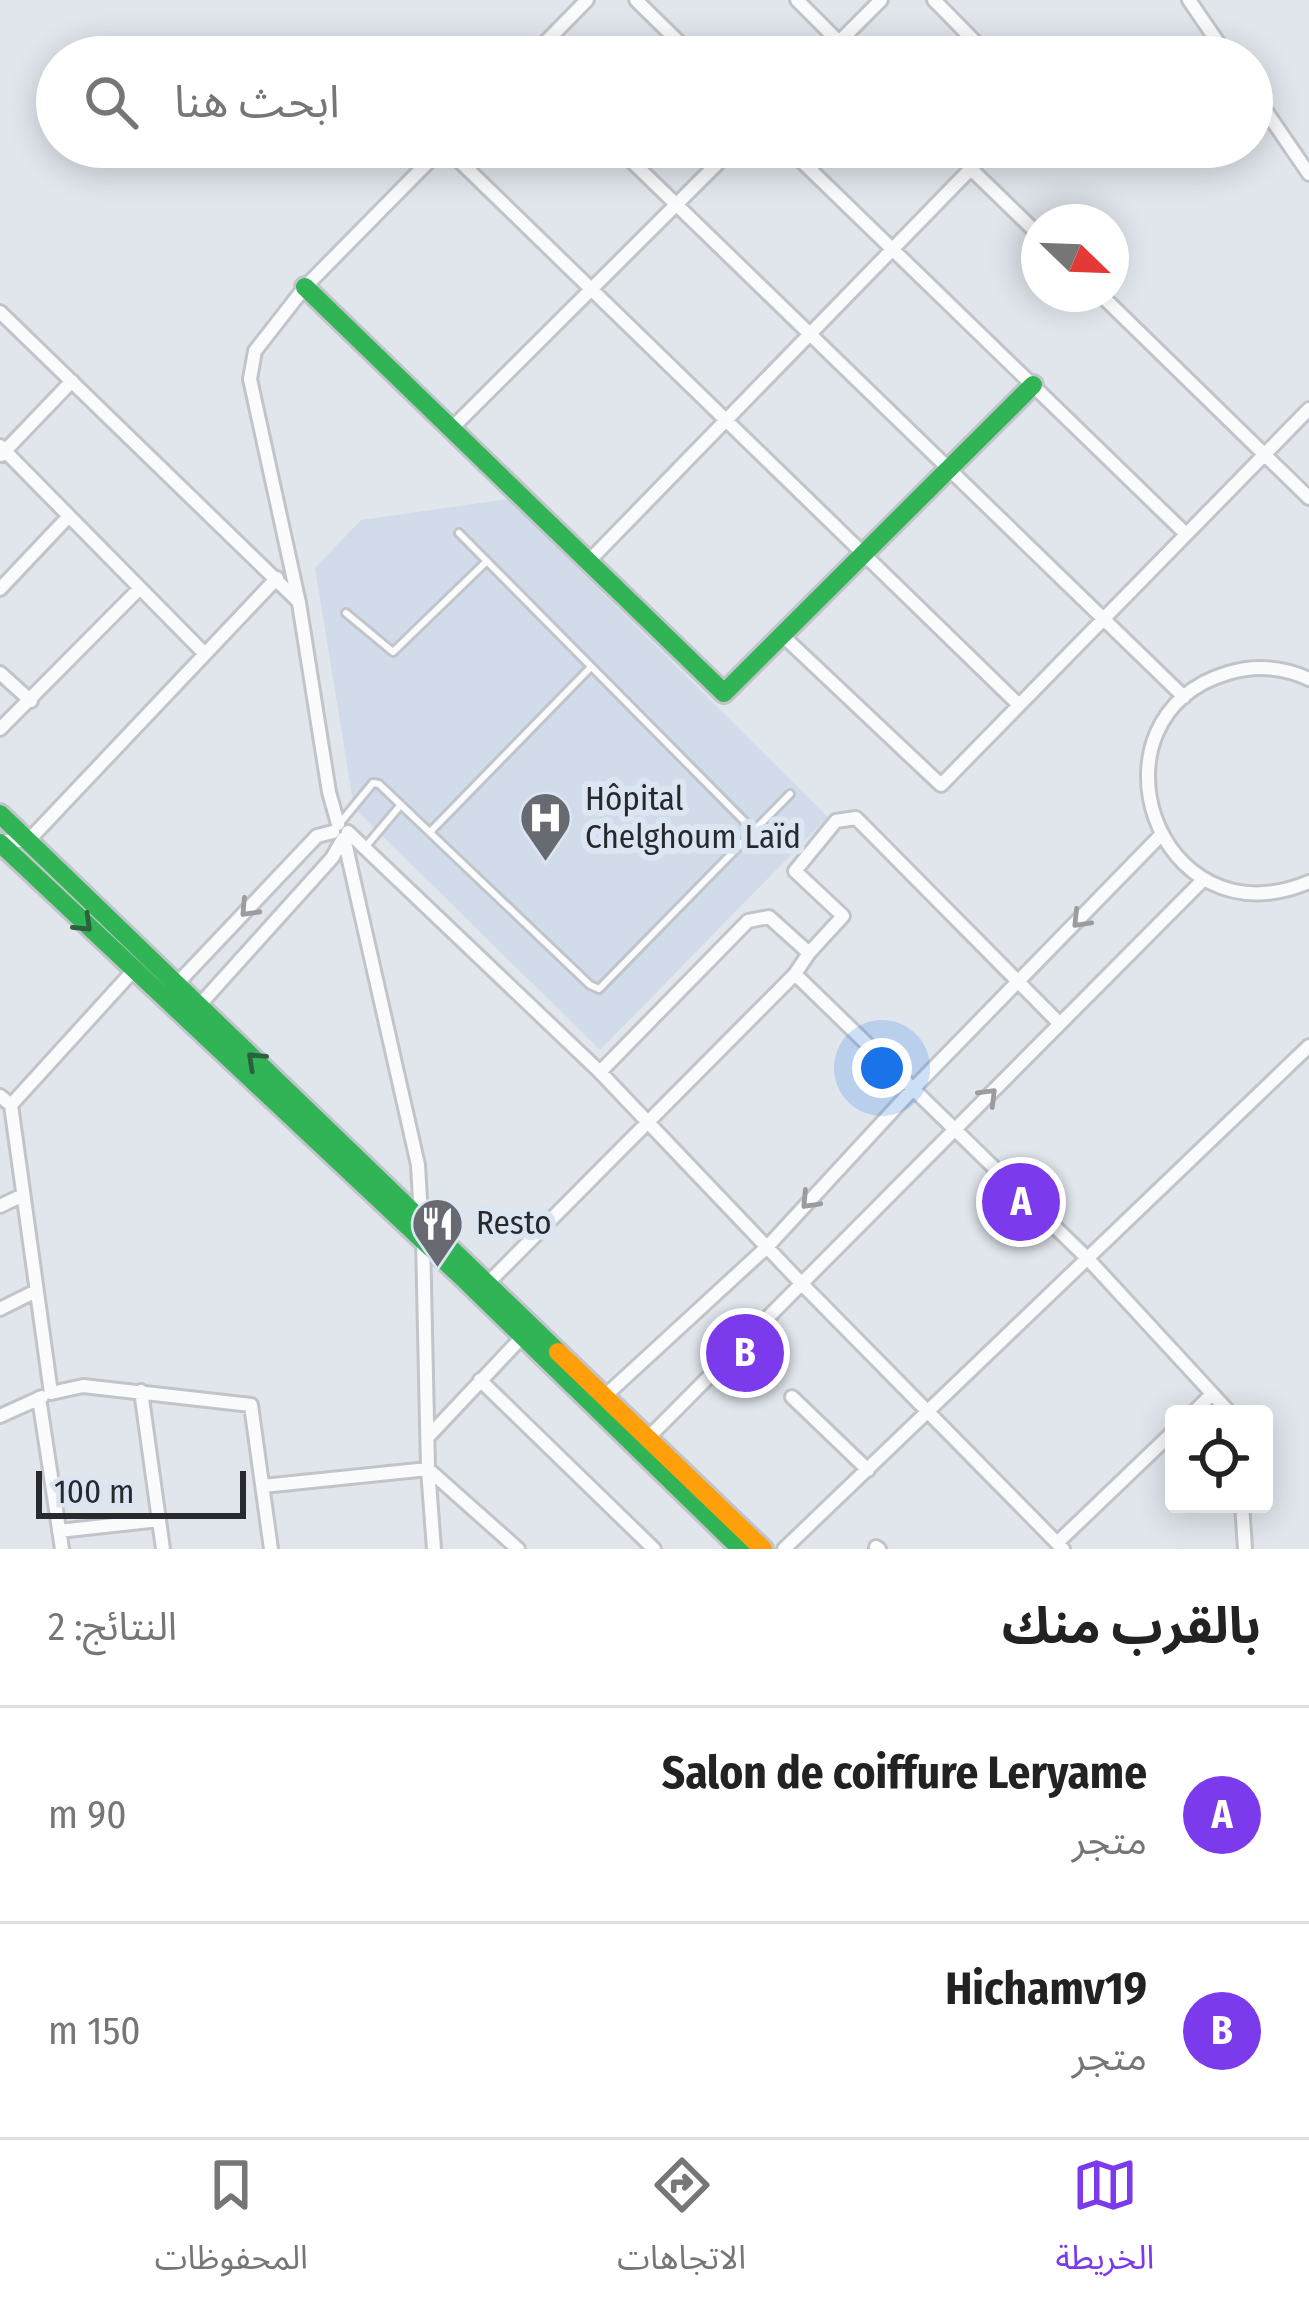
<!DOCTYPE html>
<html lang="ar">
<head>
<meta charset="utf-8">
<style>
  :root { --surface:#fff; --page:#f6f6f6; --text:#222; --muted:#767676; --line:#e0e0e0; --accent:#7c3aed }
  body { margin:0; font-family:"Fira Sans Condensed","Noto Sans Arabic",sans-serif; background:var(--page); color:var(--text); direction:rtl }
  .controls { position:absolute; right:36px; bottom:36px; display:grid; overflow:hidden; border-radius:12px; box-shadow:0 6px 30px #0003 }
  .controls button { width:108px; height:108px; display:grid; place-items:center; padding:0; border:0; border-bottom:3px solid var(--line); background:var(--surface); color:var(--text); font:60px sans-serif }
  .compass { position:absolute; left:1021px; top:204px; width:108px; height:108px; border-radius:50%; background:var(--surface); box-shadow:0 6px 30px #0003; rotate:113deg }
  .scale { position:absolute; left:36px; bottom:30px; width:210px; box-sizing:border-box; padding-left:12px; border:6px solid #26292e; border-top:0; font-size:33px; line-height:42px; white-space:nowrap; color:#26292e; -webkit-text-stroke:9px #dce5f2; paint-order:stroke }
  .you { position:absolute; left:882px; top:1068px; width:42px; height:42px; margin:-30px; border:9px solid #fff; border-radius:50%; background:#1a73e8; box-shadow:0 0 0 18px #1a73e833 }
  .badge { display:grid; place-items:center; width:78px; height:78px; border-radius:50%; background:var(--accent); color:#fff; font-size:39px; font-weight:700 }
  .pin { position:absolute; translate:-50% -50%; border:6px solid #fff; box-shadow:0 3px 12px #0006 }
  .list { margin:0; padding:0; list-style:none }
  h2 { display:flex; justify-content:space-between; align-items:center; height:156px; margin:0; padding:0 48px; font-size:51px }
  h2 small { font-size:39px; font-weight:400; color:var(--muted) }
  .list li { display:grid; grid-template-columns:78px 1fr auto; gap:36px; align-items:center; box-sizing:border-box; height:216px; padding:0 48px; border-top:3px solid var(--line) }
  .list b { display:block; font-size:45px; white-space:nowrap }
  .list p { margin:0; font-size:39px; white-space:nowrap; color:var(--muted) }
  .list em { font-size:39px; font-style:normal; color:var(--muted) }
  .icon { flex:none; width:66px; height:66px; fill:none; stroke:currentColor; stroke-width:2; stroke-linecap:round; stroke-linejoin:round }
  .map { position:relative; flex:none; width:1309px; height:1549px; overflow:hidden; direction:ltr }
  .search { position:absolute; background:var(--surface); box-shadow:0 6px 30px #0003; left:36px; right:36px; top:36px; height:132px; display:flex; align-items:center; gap:30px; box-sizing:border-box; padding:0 42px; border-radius:66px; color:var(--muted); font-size:45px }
  .sheet { height:588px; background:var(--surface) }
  nav { display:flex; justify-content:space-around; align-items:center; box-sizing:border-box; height:168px; border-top:3px solid var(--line); background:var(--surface); font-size:33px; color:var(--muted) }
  nav a { display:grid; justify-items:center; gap:6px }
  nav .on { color:var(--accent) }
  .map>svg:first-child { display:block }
</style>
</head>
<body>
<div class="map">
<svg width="1309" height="1549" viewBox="0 0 1309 1549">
  <rect width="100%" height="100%" fill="#e1e6ed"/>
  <!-- built -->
  <path fill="#d2dbe9" d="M 508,499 L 828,817 L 600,1050 L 354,808 L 315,568 L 361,520 Z"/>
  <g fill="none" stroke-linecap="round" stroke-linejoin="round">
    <defs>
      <path id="lane" d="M 459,533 L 754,831
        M 346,613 L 393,652 L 487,561
        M 340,823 L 373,783 L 379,784 L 590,985 L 599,989 L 790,794
        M 432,830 L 591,667
        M 367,845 L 399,807"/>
      <path id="street" d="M 636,0 L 694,57
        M 797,0 L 839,42
        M 934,0 L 990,57
        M 1189,0 L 1228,57
        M 531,57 L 587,0
        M 824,57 L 881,0
        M 1252,91 L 1309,174
        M 445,147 L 1019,705
        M 617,147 L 1184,697
        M 787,147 L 1186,534
        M 971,169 L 1039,235
        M 1100,294 L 1309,498
        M 0,312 L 299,602
        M 451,429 L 734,147
        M 0,446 L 204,653
        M 1,455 L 72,381
        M 587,563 L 992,147
        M 0,589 L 69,516
        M 783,636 L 941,785 L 1309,409
        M 0,673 L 31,701
        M 1309,679 C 1283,667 1255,665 1228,673 C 1080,717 1155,946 1309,882
        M 0,729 L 140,588
        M 338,824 L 329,792 L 299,603 L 250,379 L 255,351 L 305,287 L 443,147
        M 348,832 L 600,1072 L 802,1284 L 1063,1549
        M 344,838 L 418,1165 L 421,1218
        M 0,841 L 28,841 L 277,578
        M 809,953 L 843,916 L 795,871 L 836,821 L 856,818 L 1060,1024
        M 795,974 L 1089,1260 L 1231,1414
        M 172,989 L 317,836 L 333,832
        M 196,1009 L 332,858 L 343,839
        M 0,1096 L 11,1105 L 51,1393 L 83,1386 L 251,1405 L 271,1549
        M 11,1105 L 133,971
        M 0,1206 L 23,1195
        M 423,1238 L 428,1469 L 518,1549
        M 487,1284 L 795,974 L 809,953 L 769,917 L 748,921 L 600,1072
        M 0,1309 L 36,1291
        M 480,1380 L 654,1549
        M 141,1391 L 163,1549
        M 792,1397 L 868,1470
        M 39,1398 L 62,1549
        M 602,1403 L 606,1395 L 768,1246 L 913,1089 L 1161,835
        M 1192,1414 L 1211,1395
        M 0,1416 L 42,1397
        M 428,1437 L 523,1336
        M 645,1441 L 1204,879
        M 263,1486 L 428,1469 L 434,1549
        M 1242,1504 L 1245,1549
        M 59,1531 L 159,1520
        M 1057,1543 L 1174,1431
        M 876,1547 L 879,1549
        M 784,1549 L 1309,1046"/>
      <path id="fast" d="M 305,287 L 724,693 L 1033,385
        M 0,814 L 558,1352
        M 0,843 L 464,1279 L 741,1549"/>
      <path id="slow" d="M 558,1352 L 763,1549"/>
    </defs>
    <!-- lane casing -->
    <use href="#lane" stroke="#c1c4c9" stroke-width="12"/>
    <!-- street casing -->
    <use href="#street" stroke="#c1c4c9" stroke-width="18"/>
    <!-- fast casing -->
    <use href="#fast" stroke="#c1c4c9" stroke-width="24"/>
    <!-- slow casing -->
    <use href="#slow" stroke="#c1c4c9" stroke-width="24"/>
    <!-- lane -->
    <use href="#lane" stroke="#fafbfc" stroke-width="6"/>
    <!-- street -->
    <use href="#street" stroke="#fafbfc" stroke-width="12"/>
    <!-- fast -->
    <use href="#fast" stroke="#30b455" stroke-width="18"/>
    <!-- slow -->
    <use href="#slow" stroke="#ff9f0a" stroke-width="18"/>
  </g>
  <!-- one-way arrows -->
  <defs><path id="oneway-chevron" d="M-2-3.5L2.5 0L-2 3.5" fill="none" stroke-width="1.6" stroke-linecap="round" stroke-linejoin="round" transform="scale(3)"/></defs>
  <g stroke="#9b9c9f">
    <use href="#oneway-chevron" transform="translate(248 909) rotate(133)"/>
    <use href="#oneway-chevron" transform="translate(1080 920) rotate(134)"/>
    <use href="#oneway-chevron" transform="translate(989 1096) rotate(-45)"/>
    <use href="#oneway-chevron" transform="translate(809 1201) rotate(133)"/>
  </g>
  <g stroke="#2a613e">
    <use href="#oneway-chevron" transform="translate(84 924) rotate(44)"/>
    <use href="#oneway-chevron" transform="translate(255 1060) rotate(-137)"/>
  </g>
  <!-- icons -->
  <defs>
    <symbol id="hospital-pin" viewBox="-11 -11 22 30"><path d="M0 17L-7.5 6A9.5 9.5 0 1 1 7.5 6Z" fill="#676b71" stroke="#dce5f2"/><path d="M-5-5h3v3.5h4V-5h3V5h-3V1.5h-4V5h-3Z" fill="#fff"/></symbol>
    <symbol id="restaurant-pin" viewBox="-11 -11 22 30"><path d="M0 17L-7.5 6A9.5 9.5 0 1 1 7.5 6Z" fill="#676b71" stroke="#dce5f2"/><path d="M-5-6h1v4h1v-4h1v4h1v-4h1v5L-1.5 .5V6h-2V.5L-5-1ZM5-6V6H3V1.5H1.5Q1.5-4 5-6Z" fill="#fff"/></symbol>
  </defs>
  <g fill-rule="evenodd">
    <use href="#hospital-pin" x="516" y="788" width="59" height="81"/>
    <use href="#restaurant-pin" x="408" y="1194" width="59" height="81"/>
  </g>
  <g text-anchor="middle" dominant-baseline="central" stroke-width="12" stroke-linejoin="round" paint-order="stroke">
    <!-- poi labels -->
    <g font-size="33" fill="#26292e" stroke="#dce5f2" text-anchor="start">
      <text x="585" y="799">Hôpital<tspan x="585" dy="38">Chelghoum Laïd</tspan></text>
      <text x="476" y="1223">Resto</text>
    </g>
  </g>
</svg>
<div class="controls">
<button><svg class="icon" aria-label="locate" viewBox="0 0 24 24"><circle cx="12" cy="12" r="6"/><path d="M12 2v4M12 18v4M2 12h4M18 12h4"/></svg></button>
</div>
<svg class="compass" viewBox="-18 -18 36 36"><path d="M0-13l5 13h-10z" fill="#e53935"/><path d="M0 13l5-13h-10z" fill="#767676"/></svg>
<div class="scale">100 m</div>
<div class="you"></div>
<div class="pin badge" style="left:1021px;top:1202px">A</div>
<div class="pin badge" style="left:745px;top:1353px">B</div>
<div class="search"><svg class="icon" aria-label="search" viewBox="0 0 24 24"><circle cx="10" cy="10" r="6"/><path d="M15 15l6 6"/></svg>ابحث هنا</div>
</div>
<section class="sheet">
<h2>بالقرب منك<small>النتائج: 2</small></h2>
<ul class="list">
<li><span class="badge">A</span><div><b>Salon de coiffure Leryame</b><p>متجر</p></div><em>90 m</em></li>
<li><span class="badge">B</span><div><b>Hichamv19</b><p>متجر</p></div><em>150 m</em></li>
</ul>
</section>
<nav>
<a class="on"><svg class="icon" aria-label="map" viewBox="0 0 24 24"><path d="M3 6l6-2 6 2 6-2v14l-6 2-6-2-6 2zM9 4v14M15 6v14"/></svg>الخريطة</a>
<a><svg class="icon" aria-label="directions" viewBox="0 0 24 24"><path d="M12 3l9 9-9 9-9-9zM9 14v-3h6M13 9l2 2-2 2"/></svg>الاتجاهات</a>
<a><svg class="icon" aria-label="saved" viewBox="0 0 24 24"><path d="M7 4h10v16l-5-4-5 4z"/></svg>المحفوظات</a>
</nav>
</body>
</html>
